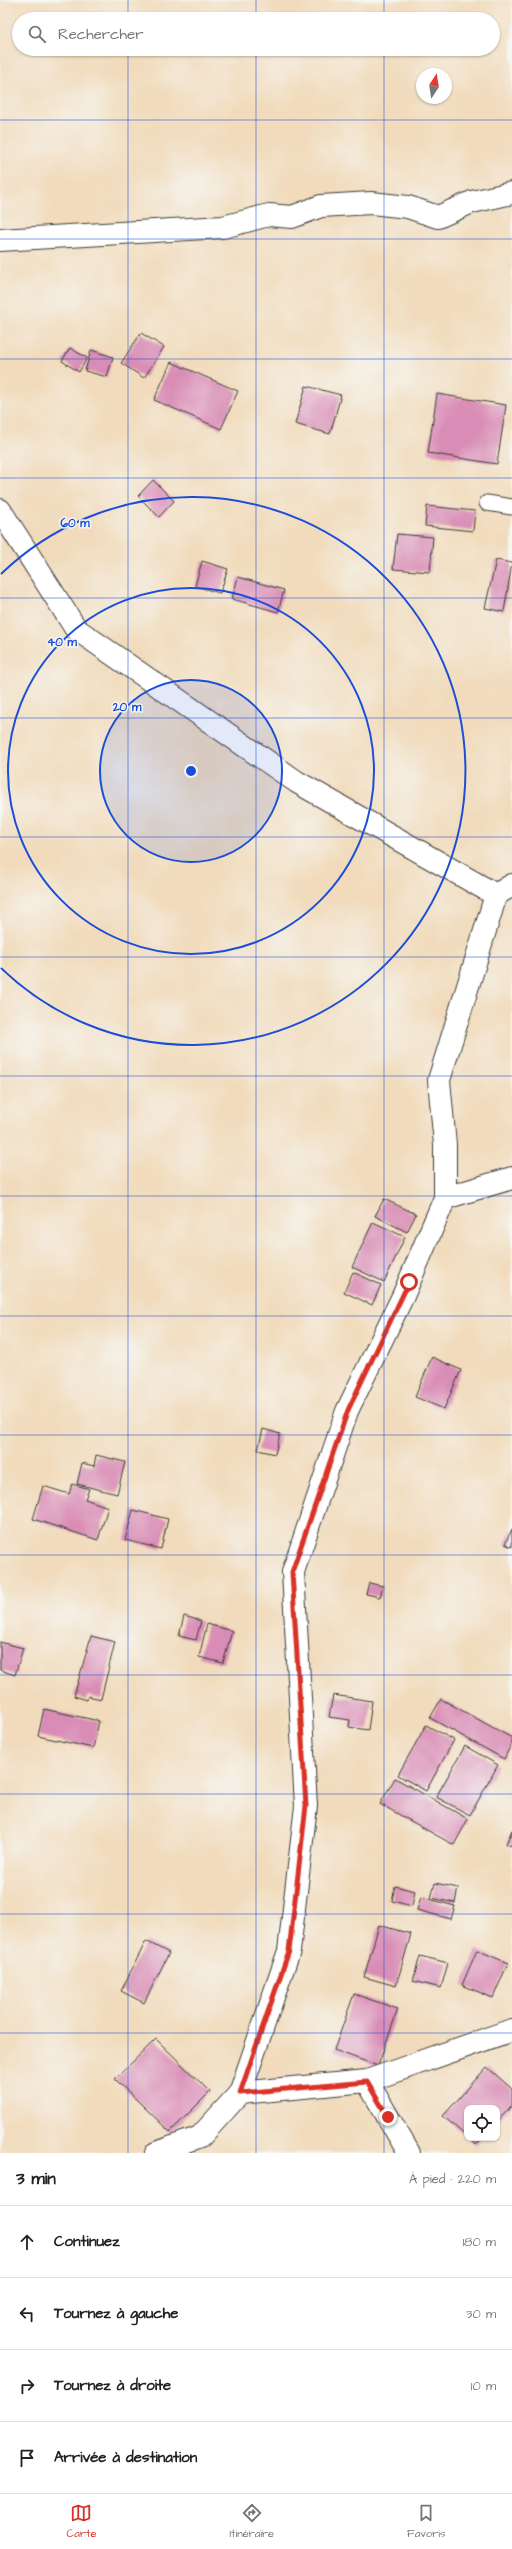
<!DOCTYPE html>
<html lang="fr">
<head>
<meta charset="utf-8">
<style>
  :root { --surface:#fff; --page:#f2f2f2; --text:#222; --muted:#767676; --line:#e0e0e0; --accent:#d93025 }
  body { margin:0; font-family:"Architects Daughter",sans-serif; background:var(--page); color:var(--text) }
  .controls { position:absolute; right:12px; bottom:12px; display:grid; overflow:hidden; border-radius:8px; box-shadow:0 1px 3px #0004 }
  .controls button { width:36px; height:36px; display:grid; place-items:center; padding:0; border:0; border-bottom:1px solid var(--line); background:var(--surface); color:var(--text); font:20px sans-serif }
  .compass { position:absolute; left:416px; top:68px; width:36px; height:36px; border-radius:50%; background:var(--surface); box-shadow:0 1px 3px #0004; rotate:12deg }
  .stop { position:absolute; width:12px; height:12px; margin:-9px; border:3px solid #d93025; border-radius:50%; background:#fff }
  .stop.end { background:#d93025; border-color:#fff; box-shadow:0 1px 4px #0008 }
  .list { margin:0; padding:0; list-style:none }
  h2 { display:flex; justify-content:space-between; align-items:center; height:52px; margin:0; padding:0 16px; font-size:17px }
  h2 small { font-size:13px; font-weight:400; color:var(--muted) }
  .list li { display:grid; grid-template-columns:26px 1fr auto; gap:12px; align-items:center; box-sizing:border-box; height:72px; padding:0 16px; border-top:1px solid var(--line) }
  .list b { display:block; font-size:15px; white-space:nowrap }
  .list em { font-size:13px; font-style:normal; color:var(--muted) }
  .icon { flex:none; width:22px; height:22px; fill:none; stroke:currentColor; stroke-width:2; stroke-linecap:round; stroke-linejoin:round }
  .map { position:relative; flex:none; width:512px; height:2153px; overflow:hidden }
  .search { position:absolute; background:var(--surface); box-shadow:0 1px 3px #0004; left:12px; right:12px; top:12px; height:44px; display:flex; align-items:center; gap:10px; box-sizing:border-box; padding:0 14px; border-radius:22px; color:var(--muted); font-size:15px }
  .sheet { height:340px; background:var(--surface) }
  nav { display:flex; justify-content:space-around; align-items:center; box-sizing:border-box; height:56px; border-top:1px solid var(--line); background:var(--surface); font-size:11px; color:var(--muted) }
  nav a { display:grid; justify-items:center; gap:2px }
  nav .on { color:var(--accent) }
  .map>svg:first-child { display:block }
</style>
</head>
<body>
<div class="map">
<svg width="512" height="2153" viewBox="0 0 512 2153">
  <rect width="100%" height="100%" fill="#f6f6f2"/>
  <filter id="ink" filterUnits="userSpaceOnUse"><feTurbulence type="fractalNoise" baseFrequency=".025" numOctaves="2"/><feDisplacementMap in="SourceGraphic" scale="8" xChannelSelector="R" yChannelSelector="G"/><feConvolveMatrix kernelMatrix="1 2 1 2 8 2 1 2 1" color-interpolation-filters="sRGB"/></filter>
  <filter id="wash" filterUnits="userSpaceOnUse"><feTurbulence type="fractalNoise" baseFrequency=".012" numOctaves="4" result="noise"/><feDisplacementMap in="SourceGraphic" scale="16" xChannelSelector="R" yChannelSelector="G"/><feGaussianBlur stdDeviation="0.9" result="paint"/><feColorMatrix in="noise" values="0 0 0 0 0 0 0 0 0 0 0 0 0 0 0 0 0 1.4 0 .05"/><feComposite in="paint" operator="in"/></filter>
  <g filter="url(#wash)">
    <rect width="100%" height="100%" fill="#f1dbbc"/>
    <g id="blocks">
      <!-- building -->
      <path fill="#d98db6" d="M 141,333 L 164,347 L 144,378 L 121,363 Z
        M 70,348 L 87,358 L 79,372 L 62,361 Z
        M 91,350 L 113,357 L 107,377 L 85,371 Z
        M 171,362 L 238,391 L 221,429 L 154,400 Z
        M 306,386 L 341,395 L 330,434 L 295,424 Z
        M 437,394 L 506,405 L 497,464 L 428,453 Z
        M 153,480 L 174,501 L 159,517 L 138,496 Z
        M 427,506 L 475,511 L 473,531 L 425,526 Z
        M 397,534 L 433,537 L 430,572 L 393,569 Z
        M 496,560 L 512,563 L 504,612 L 485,608 Z
        M 202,561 L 228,569 L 220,593 L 195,586 Z
        M 238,577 L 284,590 L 278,612 L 232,599 Z
        M 384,1199 L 416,1214 L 407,1232 L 375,1216 Z
        M 373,1222 L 405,1237 L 384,1282 L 352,1267 Z
        M 353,1272 L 381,1285 L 372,1305 L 344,1292 Z
        M 432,1357 L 461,1370 L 444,1409 L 415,1397 Z
        M 263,1429 L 280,1434 L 275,1454 L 258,1450 Z
        M 96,1455 L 125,1462 L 117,1494 L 77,1484 L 82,1463 L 94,1466 Z
        M 72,1484 L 89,1489 L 85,1499 L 108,1507 L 98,1540 L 33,1519 L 43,1486 L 69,1494 Z
        M 133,1510 L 168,1519 L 161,1549 L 125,1540 Z
        M 512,1529 L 512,1547 L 505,1544 Z
        M 369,1583 L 383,1586 L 380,1597 L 366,1594 Z
        M 184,1616 L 201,1621 L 196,1640 L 179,1636 Z
        M 207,1624 L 232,1631 L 223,1663 L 199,1657 Z
        M 91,1636 L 115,1642 L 101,1699 L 88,1696 L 87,1700 L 74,1696 Z
        M 0,1642 L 23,1648 L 15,1675 L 0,1670 Z
        M 333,1695 L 372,1701 L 368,1730 L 349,1727 L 350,1720 L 329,1717 Z
        M 441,1699 L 512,1738 L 512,1743 L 504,1759 L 430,1718 Z
        M 44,1709 L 99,1721 L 93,1748 L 38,1736 Z
        M 426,1725 L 454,1740 L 426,1791 L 398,1775 Z
        M 465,1746 L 498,1765 L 470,1815 L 436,1797 Z
        M 395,1778 L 468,1819 L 454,1845 L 380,1804 Z
        M 512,1830 L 512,1846 L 506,1844 Z
        M 435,1883 L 458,1888 L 455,1903 L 431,1898 Z
        M 395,1886 L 415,1891 L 412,1906 L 392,1901 Z
        M 421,1897 L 455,1906 L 451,1919 L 417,1910 Z
        M 379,1925 L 411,1934 L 396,1986 L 364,1977 Z
        M 146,1941 L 169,1953 L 144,2003 L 121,1991 Z
        M 477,1950 L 508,1963 L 493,1998 L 462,1985 Z
        M 420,1956 L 448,1963 L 441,1988 L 413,1981 Z
        M 354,1994 L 398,2009 L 378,2066 L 334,2050 Z
        M 156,2039 L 210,2092 L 170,2132 L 115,2079 Z
        M 487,2067 L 512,2089 L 512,2105 L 497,2122 L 497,2108 L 467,2108 L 467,2137 L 443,2116 Z
        M 468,2138 L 482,2138 L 476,2145 Z"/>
    </g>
  </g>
  <g filter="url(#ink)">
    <use href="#blocks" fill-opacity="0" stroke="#3c3934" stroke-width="1"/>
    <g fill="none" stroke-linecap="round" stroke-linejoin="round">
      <defs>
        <path id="service" d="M 487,503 L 512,507"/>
        <path id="minor" d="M 0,240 L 223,227 L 269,215 L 292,217 L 321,206 L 371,203 L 408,207 L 438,217 L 472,202 L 512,193
          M 0,510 L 76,629 L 297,782 L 496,895
          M 445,1198 L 445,1145 L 439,1080 L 496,895 L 512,885
          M 367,2081 L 409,2153
          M 240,2093 L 289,1951 L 306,1806 L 293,1572 L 347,1411 L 403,1296 L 445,1198 L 512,1178
          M 156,2153 L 200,2137 L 240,2093 L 367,2081 L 512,2030"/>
      </defs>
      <!-- service casing -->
      <use href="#service" stroke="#3c3934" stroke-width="17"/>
      <!-- minor casing -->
      <use href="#minor" stroke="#3c3934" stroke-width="24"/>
      <!-- service -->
      <use href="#service" stroke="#fff" stroke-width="15"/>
      <!-- minor -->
      <use href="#minor" stroke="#fff" stroke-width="22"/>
    </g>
  </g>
  <g fill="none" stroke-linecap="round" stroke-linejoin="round" filter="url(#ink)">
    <!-- route -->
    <path stroke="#d93025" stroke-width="5" d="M 388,2117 L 367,2082 L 240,2093 L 289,1951 L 306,1806 L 292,1572 L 348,1410 L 409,1282"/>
  </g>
  <!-- grid -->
  <path fill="none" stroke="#1d4ed8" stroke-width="1" stroke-opacity="0.55" d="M 128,0 L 128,19M 256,0 L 256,19M 384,0 L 384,19M 128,49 L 128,2153M 256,49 L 256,2153M 384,49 L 384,2153M 0,120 L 512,120M 0,239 L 512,239M 0,359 L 512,359M 0,478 L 512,478M 0,598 L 512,598M 0,718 L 512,718M 0,837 L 512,837M 0,957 L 512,957M 0,1076 L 512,1076M 0,1196 L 512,1196M 0,1316 L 512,1316M 0,1435 L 512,1435M 0,1555 L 512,1555M 0,1675 L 512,1675M 0,1794 L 512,1794M 0,1914 L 512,1914M 0,2033 L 512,2033"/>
  <!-- distance rings -->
  <circle cx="191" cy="771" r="91" fill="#1d4ed8" fill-opacity=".12"/>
  <g fill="none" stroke="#1d4ed8" stroke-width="2">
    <circle cx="191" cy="771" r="91"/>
    <circle cx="191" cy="771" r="183"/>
    <path d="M1 574A274 274 0 1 1 1 968"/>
  </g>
  <circle cx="191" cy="771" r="6" fill="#1d4ed8" stroke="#f6f6f2" stroke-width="2"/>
  <g font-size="12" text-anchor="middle" font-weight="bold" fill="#1d4ed8" stroke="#f6f6f2" stroke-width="3" stroke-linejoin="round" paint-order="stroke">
    <text x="75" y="527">60 m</text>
    <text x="62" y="646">40 m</text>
    <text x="127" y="711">20 m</text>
  </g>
</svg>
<div class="controls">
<button><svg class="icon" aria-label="locate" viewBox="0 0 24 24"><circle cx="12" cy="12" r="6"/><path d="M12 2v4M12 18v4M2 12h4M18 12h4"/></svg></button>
</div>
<svg class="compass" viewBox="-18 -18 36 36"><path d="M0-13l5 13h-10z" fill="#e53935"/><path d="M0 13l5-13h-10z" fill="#767676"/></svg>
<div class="stop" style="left:409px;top:1282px"></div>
<div class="stop end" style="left:388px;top:2117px"></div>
<div class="search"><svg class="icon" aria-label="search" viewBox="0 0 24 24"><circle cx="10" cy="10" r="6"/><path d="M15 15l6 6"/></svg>Rechercher</div>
</div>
<section class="sheet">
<h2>3 min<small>À pied · 220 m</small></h2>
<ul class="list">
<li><svg class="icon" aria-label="ahead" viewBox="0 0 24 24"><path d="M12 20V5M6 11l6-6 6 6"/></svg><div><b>Continuez</b></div><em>180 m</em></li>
<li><svg class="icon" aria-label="left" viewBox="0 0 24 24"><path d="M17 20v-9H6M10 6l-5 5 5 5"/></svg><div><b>Tournez à gauche</b></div><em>30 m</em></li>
<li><svg class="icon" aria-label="right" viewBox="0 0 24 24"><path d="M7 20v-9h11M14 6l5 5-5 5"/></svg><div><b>Tournez à droite</b></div><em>10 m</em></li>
<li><svg class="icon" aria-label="arrive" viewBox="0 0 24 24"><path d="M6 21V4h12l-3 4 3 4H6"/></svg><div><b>Arrivée à destination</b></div></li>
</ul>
</section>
<nav>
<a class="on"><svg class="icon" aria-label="map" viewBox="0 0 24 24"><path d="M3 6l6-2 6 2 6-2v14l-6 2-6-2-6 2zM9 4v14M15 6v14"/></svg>Carte</a>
<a><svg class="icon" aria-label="directions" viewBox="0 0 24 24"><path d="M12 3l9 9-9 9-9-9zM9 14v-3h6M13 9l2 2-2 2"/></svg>Itinéraire</a>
<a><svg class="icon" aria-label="saved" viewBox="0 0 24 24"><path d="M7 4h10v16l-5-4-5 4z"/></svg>Favoris</a>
</nav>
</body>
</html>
